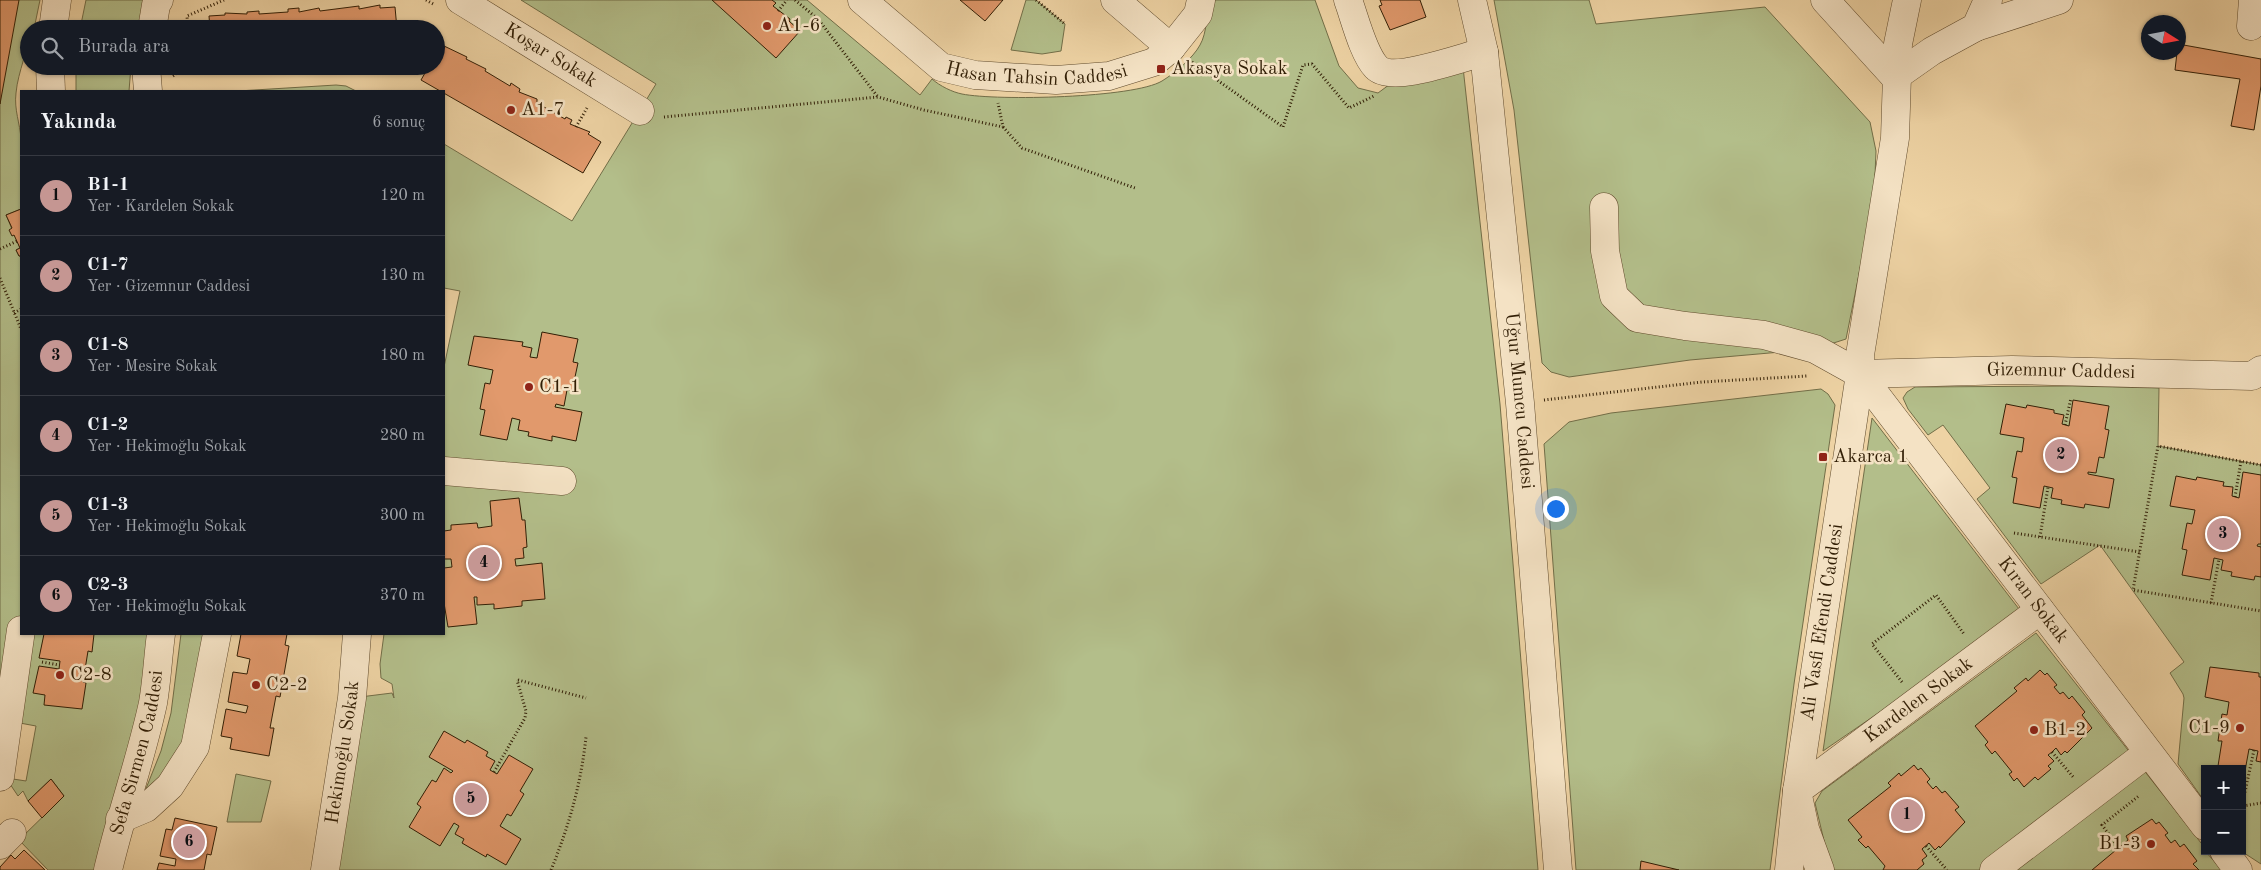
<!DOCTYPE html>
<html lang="tr">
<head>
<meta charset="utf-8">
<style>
  :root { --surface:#171b24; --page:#20242c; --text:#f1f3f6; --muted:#9ea1a6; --line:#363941; --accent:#c59692 }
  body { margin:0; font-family:"Old Standard TT",serif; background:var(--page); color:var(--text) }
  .controls { position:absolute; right:15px; bottom:15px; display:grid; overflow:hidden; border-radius:0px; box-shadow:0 1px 4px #0004 }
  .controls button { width:45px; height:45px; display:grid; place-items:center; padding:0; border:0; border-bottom:1px solid var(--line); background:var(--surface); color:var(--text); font:25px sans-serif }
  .compass { position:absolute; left:2141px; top:15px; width:45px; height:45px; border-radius:50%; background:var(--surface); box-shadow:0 1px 4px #0004; rotate:101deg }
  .you { position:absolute; left:1555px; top:508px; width:18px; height:18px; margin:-12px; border:4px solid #fff; border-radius:50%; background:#1a73e8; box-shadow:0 0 0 8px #1a73e833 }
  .badge { display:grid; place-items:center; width:32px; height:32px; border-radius:50%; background:var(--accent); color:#111; font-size:16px; font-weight:700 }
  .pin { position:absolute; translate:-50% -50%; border:2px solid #fff; box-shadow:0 1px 5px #0006 }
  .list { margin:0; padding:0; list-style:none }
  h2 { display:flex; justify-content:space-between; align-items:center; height:65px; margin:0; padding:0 20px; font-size:21px }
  h2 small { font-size:16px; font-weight:400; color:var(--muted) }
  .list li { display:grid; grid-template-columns:32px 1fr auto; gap:15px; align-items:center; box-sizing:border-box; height:80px; padding:0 20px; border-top:1px solid var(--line) }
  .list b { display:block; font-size:19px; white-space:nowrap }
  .list p { margin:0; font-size:16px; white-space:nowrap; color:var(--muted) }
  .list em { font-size:16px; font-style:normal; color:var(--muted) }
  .icon { flex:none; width:28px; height:28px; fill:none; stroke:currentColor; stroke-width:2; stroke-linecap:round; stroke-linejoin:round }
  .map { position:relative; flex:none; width:2261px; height:870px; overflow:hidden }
  .search { position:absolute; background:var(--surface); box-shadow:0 1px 4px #0004; left:20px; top:20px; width:425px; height:55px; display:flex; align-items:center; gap:12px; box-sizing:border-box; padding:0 18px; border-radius:28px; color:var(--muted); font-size:19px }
  .panel { position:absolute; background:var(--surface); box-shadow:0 1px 4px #0004; left:20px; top:90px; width:425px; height:545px; border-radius:0px }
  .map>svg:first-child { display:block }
</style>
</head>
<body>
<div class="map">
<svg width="2261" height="870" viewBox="0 0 2261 870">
  <rect width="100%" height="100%" fill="#eed3a4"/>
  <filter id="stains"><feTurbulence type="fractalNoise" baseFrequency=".004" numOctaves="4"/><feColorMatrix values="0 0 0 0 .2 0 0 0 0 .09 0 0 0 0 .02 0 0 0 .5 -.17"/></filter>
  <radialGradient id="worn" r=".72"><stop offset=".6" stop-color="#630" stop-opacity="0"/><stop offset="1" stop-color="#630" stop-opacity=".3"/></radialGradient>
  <!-- green -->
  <path fill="#b3be8a" stroke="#726e48" d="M 0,0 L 40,0 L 34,29 L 29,29 C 29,50 18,71 16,93 C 14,110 20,123 21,139 C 23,162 21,186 21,209 L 6,215 L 20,248 L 16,250 L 19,256 L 21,256 L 21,634 L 161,634 L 108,870 L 48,870 L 19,840 L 64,796 L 51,779 L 28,801 L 23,791 L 18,796 L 10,784 L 13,779 L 26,781 L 36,726 L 9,721 L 0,777 Z
    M 86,0 L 145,0 L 139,29 L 80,29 Z
    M 521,0 L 807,0 L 920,95 L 932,79 C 940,86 952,92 962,94 C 997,101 1134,98 1162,81 C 1175,73 1193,58 1200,45 C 1207,33 1207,13 1209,0 L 1315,0 L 1339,66 L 1358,88 L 1378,93 L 1405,73 L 1462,58 L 1500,404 L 1538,870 L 325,870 L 352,698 L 392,693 L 394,698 L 392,684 L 381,678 L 380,664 L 384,634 L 444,634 L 444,367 L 460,291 L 444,288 L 444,144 L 572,221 L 656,84 Z
    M 1026,0 L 1036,0 L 1065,24 L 1061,51 L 1042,54 L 1011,50 Z
    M 1494,0 L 1589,0 L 1596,24 L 1765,7 L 1870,122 L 1876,151 L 1874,199 L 1846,339 L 1815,349 L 1690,360 L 1569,377 L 1551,372 L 1542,363 L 1514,110 Z
    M 76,66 L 131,66 L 129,91 L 76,91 Z
    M 336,85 L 346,86 L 356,91 L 238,91 Z
    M 2073,386 L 2159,388 L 2158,446 L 2261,465 L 2261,864 L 2241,851 L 2242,769 L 2205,769 L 2205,802 L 2178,764 L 2184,698 L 2183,694 L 2170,673 L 2184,662 L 2100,545 L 2041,584 L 1977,499 L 1990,488 L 1943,425 L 1928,435 L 1908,409 L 1903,398 L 1907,392 L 1915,387 Z
    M 1821,389 L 1828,394 L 1835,405 L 1794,684 L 1770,870 L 1576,870 L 1544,444 L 1569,422 L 1611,413 Z
    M 1872,418 L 2019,609 L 1909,692 L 1823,751 Z
    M 2036,633 L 2205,848 L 2205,851 L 2222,870 L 1831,870 L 1815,803 L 1822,791 Z
    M 181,634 L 217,634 L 195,747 L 145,791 L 161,751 L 171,713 Z
    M 236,774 L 271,781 L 261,822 L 227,822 Z"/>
  <!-- building -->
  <path fill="#e1996c" stroke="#311e05" d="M 0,0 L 19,0 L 0,104 Z
    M 712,0 L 772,0 L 776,3 L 773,6 L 790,19 L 789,21 L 800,31 L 776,58 Z
    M 960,0 L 1003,0 L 985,21 Z
    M 1380,0 L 1420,0 L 1426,17 L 1390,30 L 1379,6 L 1382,5 Z
    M 380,5 L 380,8 L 395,7 L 397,29 L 210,29 L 209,16 L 225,15 L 225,13 L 247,14 L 247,12 L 259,11 L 259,14 L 288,12 L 288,9 L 299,8 L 299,12 L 319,8 L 320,11 L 359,6 L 359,9 Z
    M 2178,44 L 2261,59 L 2261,86 L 2254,130 L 2231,126 L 2240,79 L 2175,70 Z
    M 442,45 L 467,57 L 466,59 L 486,69 L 485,71 L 510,86 L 511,83 L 520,89 L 519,92 L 537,99 L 537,103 L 565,119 L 566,117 L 572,120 L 570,124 L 590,132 L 588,134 L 601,142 L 583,173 L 421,80 L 429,66 L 436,66 L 436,54 Z
    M 21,209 L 21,256 L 19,256 L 16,250 L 20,248 L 14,235 L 12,236 L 9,230 L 12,228 L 6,215 Z
    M 542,332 L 578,339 L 573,362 L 578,363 L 572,391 L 567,390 L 564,406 L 556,404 L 555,407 L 582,412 L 576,441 L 552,436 L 552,441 L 528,436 L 529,432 L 518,430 L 520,420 L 512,418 L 507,440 L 480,435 L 485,410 L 480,409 L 485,383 L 490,384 L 493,370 L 468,365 L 474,336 L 523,342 L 522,346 L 532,348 L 530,357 L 537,358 Z
    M 2073,400 L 2109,406 L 2105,429 L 2109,430 L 2104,458 L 2099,457 L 2096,473 L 2088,472 L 2088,474 L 2114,479 L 2109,508 L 2085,504 L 2084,508 L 2061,504 L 2062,500 L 2051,498 L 2053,488 L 2044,486 L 2040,508 L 2013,503 L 2017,478 L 2012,477 L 2017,451 L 2022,452 L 2024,438 L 2000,434 L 2006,404 L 2026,408 L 2027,405 L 2054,410 L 2054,413 L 2064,415 L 2062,424 L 2069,426 Z
    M 2243,472 L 2261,475 L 2261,544 L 2258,544 L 2257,546 L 2261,547 L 2261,577 L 2255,576 L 2254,580 L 2231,576 L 2232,572 L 2221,570 L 2223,560 L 2214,558 L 2210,580 L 2182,575 L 2187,550 L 2182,549 L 2187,523 L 2192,524 L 2195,510 L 2170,506 L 2176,476 L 2196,480 L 2197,477 L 2224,482 L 2223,486 L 2233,487 L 2232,496 L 2239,498 Z
    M 519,498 L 522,520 L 525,520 L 527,547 L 523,548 L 524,558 L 515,559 L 516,566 L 542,563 L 545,599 L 522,601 L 522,606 L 494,609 L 494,604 L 477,605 L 477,597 L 474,597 L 477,624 L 448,627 L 444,603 L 444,568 L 452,567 L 451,559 L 444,559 L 444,531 L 451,530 L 451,525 L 477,523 L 478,528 L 492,526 L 490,501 Z
    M 44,634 L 94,634 L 92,652 L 88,651 L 83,682 L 86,683 L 82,709 L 44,705 L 45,695 L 33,693 L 39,666 L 59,669 L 60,661 L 39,658 Z
    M 241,634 L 287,634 L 285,645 L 289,646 L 280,697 L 276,696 L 270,728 L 274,728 L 269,756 L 230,749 L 232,738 L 221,736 L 226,709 L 246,713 L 248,706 L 228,702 L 233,672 L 247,674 L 250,659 L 237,656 Z
    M 2210,667 L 2259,673 L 2259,677 L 2261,677 L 2261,762 L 2256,761 L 2258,751 L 2249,749 L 2245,771 L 2242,769 L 2218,766 L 2222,741 L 2218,741 L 2222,714 L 2227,715 L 2229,702 L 2205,697 Z
    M 2040,670 L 2045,675 L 2047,673 L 2057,685 L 2054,687 L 2060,694 L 2063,692 L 2069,699 L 2072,696 L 2085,712 L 2082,715 L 2092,728 L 2067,753 L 2065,751 L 2061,755 L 2056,748 L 2052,752 L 2048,755 L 2054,761 L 2048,766 L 2051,769 L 2038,780 L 2035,777 L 2024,787 L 2017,778 L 2014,781 L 2009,774 L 2012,772 L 1995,751 L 1992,754 L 1985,745 L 1988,742 L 1975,726 L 2017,691 L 2014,688 L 2026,678 L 2028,681 Z
    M 444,731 L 465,743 L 467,740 L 488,752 L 486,756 L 495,761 L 490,770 L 497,774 L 509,755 L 533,769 L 520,791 L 524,794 L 511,816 L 507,814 L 500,826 L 521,839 L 506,865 L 487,854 L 486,857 L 462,843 L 464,839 L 455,834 L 459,826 L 454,823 L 440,846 L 409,827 L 421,807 L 417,804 L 432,780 L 436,782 L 444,768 L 451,773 L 453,771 L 429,757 Z
    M 1914,765 L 1918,770 L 1921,768 L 1930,779 L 1927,782 L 1933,789 L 1936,786 L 1942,793 L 1945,791 L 1959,807 L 1955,810 L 1965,822 L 1940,848 L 1939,846 L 1935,850 L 1929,843 L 1922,849 L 1927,856 L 1922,860 L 1924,864 L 1917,870 L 1883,870 L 1885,866 L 1868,846 L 1866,848 L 1858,840 L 1862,837 L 1848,820 L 1891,786 L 1888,783 L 1899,773 L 1901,776 Z
    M 51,779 L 64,796 L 42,818 L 28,801 Z
    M 175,818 L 217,827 L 211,855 L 207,854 L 204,870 L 157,870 L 159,863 L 175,866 L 176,859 L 160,856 L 166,829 L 172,830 Z
    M 2152,819 L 2156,824 L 2159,822 L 2168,833 L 2165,835 L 2171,843 L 2175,840 L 2180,847 L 2184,844 L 2197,861 L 2193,864 L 2199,870 L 2092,870 L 2128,840 L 2126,836 Z
    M 24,850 L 45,870 L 0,870 L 0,867 L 11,855 L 15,859 Z
    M 1641,861 L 1662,866 L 1679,870 L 1640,870 Z"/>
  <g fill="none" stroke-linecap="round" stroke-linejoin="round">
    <defs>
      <g id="minor">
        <path id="s1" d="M 460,0 L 640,111"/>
        <path id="s2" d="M 862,0 L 941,67 L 975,75 L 1056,80 L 1109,76 L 1154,62 L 1171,48 L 1198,14 L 1201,0"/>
        <path d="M 1115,0 L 1171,48"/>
        <path d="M 1348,0 C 1355,19 1363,53 1376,67 C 1392,84 1462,57 1484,52"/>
        <path id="s3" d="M 1472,0 L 1484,52 L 1520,403 L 1558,870"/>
        <path d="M 1825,0 L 1895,77"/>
        <path d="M 2251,26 L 2253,0"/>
        <path d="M 1976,27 L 2059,0"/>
        <path d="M 53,29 L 57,0"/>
        <path d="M 152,29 L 156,5 L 159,0"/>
        <path d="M 50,66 L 51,91"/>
        <path d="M 146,66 L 148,91"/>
        <path d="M 1895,77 L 1932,51 L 1976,27 L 1988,0"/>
        <path id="s4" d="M 1604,207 L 1605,251 L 1614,296 L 1637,318 L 1685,326 L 1764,335 L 1815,349 L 1860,374 L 2205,826"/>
        <path id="s5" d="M 1860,374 L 2012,370 L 2252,376 L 2261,370"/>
        <path d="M 444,471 L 562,481"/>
        <path d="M 0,777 L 21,630"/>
        <path d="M 120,819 L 146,808 L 170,786 L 195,747 L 217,634"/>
        <path d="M 0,845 L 12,833"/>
        <path d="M 2224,851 L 2238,870"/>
        <path id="s6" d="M 108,870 C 121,814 141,759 153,703 C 157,680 158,656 161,634"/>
        <path id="s7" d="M 325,870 L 352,698 L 357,634"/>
        <path id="s8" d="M 1789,870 L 1797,791 L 1860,374 L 1860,355 L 1895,138 L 1898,44 L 1907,0"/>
        <path id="s9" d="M 1820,870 L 1805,829 L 1797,791 L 2040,610"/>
        <path d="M 1994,870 L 2137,761"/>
      </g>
    </defs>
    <!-- minor casing -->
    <use href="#minor" stroke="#604b2d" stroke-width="29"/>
    <!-- path -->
    <path stroke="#311e05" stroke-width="3" stroke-dasharray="1 2.5" stroke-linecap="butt" d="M 426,0 L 435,5
      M 795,0 L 818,19 L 878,97
      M 1036,0 L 1065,24
      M 778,11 L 787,0
      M 188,29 L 187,16 L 224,0
      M 1192,62 L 1283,127 L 1303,65 L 1312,64 L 1349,108 L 1374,96
      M 173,76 L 187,66
      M 664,117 L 878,97 L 924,110 L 1003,127 L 998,103
      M 576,127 L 587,108
      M 1003,127 L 1022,148 L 1135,188
      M 0,249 L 17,241
      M 0,278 L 21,329
      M 14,313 L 21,309
      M 1544,400 L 1702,382 L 1807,376
      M 2065,425 L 2071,398
      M 2261,465 L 2158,446 L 2133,590 L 2261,611
      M 2235,497 L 2241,461
      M 2014,533 L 2140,552
      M 2040,537 L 2048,487
      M 2211,603 L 2219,559
      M 42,662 L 59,665
      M 518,680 L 586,698
      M 1902,682 L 1872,644 L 1936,595 L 1964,634
      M 2052,752 L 2074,778
      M 494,772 L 525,718 L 526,711 L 517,680
      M 2242,806 L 2254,750
      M 2243,806 L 2261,803
      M 1926,846 L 1947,870
      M 2119,848 L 2102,825 L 2140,795
      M 551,870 C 569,826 581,784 586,737"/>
    <!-- minor -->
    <use href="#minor" stroke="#f4e2c4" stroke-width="28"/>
  </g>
  <!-- markers -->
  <g fill="#8f2418" stroke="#f4e2c4" stroke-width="2">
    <circle cx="767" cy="26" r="5"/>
    <rect x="1156" y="64" width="10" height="10" rx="2.5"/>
    <circle cx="511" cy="110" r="5"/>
    <circle cx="529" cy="387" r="5"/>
    <rect x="1818" y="452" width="10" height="10" rx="2.5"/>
    <circle cx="60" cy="675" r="5"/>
    <circle cx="256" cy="685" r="5"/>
    <circle cx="2240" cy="728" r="5"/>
    <circle cx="2034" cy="730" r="5"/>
    <circle cx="2151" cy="844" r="5"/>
  </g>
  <g text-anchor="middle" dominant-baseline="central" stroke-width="5" stroke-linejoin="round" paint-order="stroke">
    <!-- poi labels -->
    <g font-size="19" fill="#311e05" stroke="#f4e2c4" text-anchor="start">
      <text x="777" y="26">A1-6</text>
      <text x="1171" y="69">Akasya Sokak</text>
      <text x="521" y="110">A1-7</text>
      <text x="539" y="387">C1-1</text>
      <text x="1833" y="457">Akarca 1</text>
      <text x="70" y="675">C2-8</text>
      <text x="266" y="685">C2-2</text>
      <text x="2230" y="728" text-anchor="end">C1-9</text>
      <text x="2044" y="730">B1-2</text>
      <text x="2141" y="844" text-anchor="end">B1-3</text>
    </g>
    <!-- street labels -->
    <g font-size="19" fill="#311e05" stroke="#f4e2c4">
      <text stroke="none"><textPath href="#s1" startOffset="106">Koşar Sokak</textPath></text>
      <text stroke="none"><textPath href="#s2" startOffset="200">Hasan Tahsin Caddesi</textPath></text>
      <text stroke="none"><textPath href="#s5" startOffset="201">Gizemnur Caddesi</textPath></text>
      <text stroke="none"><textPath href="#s3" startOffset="404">Uğur Mumcu Caddesi</textPath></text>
      <text stroke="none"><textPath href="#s4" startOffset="639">Kıran Sokak</textPath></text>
      <text stroke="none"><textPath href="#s8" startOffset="250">Ali Vasfi Efendi Caddesi</textPath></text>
      <text stroke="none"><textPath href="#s9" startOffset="234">Kardelen Sokak</textPath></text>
      <text stroke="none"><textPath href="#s6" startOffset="121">Sefa Sirmen Caddesi</textPath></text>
      <text stroke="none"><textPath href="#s7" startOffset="119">Hekimoğlu Sokak</textPath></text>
    </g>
  </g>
  <rect width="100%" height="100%" filter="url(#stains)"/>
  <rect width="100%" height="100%" fill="url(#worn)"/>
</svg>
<div class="controls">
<button>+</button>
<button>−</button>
</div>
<svg class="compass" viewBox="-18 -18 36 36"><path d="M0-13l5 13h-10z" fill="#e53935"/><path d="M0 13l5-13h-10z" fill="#9ea1a6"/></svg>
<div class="you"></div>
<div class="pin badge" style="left:1907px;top:815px">1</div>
<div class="pin badge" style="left:2061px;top:455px">2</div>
<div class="pin badge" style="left:2223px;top:534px">3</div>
<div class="pin badge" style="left:484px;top:563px">4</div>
<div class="pin badge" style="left:471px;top:799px">5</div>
<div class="pin badge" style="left:189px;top:842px">6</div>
<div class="search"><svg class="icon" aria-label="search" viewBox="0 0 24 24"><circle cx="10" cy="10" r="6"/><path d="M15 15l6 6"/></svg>Burada ara</div>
<section class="panel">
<h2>Yakında<small>6 sonuç</small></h2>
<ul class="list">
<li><span class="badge">1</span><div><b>B1-1</b><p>Yer · Kardelen Sokak</p></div><em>120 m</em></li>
<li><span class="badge">2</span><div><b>C1-7</b><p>Yer · Gizemnur Caddesi</p></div><em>130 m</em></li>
<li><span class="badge">3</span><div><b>C1-8</b><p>Yer · Mesire Sokak</p></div><em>180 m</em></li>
<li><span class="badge">4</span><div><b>C1-2</b><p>Yer · Hekimoğlu Sokak</p></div><em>280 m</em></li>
<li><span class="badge">5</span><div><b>C1-3</b><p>Yer · Hekimoğlu Sokak</p></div><em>300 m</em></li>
<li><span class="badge">6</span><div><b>C2-3</b><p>Yer · Hekimoğlu Sokak</p></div><em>370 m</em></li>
</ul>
</section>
</div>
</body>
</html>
